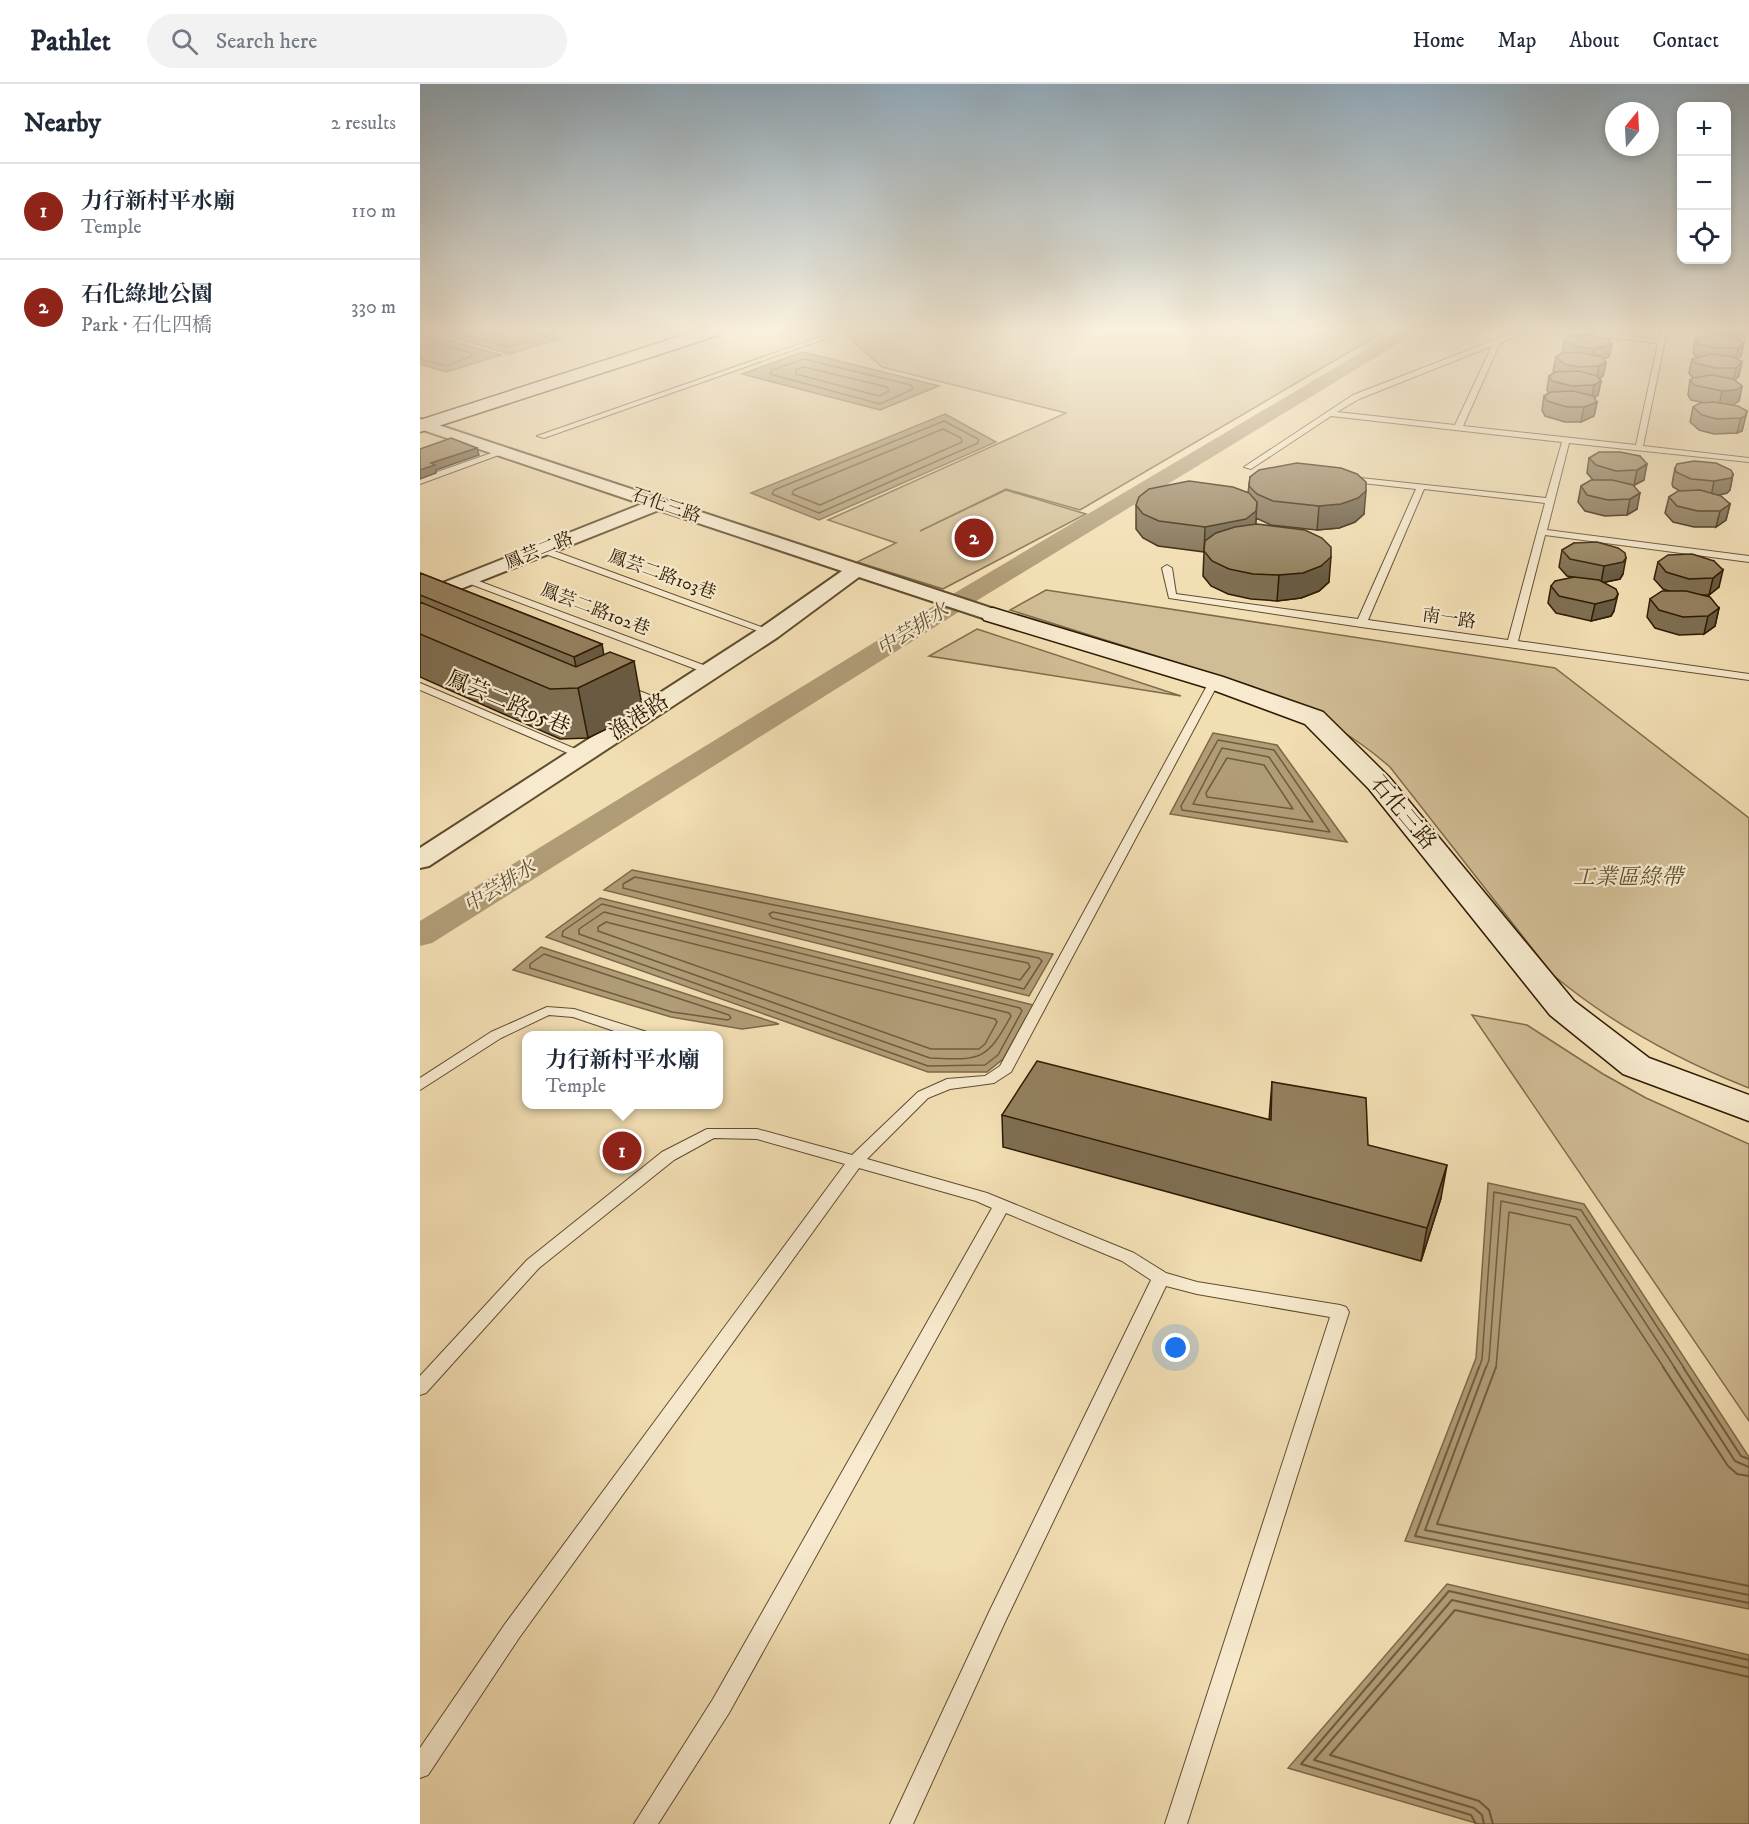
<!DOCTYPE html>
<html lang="en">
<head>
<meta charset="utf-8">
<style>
  :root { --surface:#fff; --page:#f2f2f3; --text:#1f2937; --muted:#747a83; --line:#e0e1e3; --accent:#8f2418 }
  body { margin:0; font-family:"IM FELL DW Pica","Noto Serif TC",serif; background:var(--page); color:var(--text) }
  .controls { position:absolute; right:18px; top:18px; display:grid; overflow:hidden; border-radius:12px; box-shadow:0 3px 9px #0003 }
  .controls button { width:54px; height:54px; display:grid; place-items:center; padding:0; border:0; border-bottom:2px solid var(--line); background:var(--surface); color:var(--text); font:30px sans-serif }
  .compass { position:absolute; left:1185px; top:18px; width:54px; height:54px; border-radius:50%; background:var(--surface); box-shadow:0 3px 9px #0003; rotate:18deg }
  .you { position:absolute; left:756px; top:1264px; width:21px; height:21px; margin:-15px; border:4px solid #fff; border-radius:50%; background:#1a73e8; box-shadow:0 0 0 9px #1a73e833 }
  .badge { display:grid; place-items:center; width:39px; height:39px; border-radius:50%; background:var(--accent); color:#fff; font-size:20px; font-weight:700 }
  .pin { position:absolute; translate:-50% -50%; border:3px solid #fff; box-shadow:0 2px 6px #0006 }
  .popup { position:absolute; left:102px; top:947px; width:201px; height:78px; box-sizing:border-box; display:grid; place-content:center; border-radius:12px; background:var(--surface); filter:drop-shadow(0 2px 4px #0005); font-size:20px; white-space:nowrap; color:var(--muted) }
  .popup b { font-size:22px; color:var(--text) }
  .popup::after { content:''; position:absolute; left:50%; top:100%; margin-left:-12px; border:12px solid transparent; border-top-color:var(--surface) }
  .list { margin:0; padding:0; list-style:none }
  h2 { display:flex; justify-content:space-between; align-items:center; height:78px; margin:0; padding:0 24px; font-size:26px }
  h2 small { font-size:20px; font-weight:400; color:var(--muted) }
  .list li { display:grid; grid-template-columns:39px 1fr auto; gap:18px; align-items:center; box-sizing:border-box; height:96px; padding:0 24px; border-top:2px solid var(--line) }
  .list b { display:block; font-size:22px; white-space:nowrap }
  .list p { margin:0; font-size:20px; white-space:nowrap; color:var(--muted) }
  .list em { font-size:20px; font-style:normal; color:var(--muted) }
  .icon { flex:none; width:33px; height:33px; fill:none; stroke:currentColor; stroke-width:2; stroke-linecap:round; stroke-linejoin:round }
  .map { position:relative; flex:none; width:1329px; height:1740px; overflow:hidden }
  header { display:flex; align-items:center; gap:36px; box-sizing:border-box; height:84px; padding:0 30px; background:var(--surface); border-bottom:2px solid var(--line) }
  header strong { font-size:28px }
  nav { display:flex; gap:33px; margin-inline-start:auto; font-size:21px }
  .search { width:420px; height:54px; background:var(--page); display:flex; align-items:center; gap:15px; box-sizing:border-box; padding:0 21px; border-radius:33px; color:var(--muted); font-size:22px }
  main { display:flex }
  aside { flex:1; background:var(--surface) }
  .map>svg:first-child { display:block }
</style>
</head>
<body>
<header>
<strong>Pathlet</strong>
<div class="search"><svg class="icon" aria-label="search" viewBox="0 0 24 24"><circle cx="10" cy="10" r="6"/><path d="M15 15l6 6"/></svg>Search here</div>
<nav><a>Home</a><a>Map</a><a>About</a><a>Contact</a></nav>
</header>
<main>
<aside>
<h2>Nearby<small>2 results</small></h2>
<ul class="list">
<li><span class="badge">1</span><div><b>力行新村平水廟</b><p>Temple</p></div><em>110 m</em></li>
<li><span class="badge">2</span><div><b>石化綠地公園</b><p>Park · 石化四橋</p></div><em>330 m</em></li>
</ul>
</aside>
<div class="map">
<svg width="1329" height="1740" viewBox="0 0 1329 1740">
  <rect width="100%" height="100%" fill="#f2deb3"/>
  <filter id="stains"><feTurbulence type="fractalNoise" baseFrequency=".00333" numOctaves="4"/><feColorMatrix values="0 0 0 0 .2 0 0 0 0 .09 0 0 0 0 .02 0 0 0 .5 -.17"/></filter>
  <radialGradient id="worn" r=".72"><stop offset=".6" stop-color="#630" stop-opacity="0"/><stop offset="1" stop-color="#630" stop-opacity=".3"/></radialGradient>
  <!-- green -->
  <path fill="#d1bd95" stroke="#806c4c" stroke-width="1.5" d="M 455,247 L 965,247 L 660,426 L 586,405 L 500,447 L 586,406 L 666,430 L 523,505 L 437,478 L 476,459 L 408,436 L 646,329 L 462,283 L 430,254 Z
    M 626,506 L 1135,584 L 1329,734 L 1329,1004 C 1258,976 1192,940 1133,891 L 970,683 C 929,647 882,622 831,602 L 590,526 Z
    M 557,545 L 761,612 L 509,572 Z
    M 1052,931 L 1107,941 L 1183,990 L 1226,1014 L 1329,1060 L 1329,1337 Z"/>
  <!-- water -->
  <path fill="#b09c77" stroke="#7c6848" stroke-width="1.5" d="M 12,247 L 117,247 L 142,254 L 89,270 Z
    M 0,248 L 81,271 L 26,288 L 0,280 Z
    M 383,268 L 519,302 L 460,326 L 322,290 Z
    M 525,330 L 576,358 L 399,436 L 331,409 Z
    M 793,649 L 857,661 L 927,758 L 750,730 Z
    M 212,786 L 633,870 L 609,912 L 184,806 Z
    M 180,814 L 613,921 L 583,975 L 567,988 L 508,988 L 126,853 Z
    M 121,863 L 359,940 L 322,945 L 251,933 L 93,886 Z
    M 1068,1099 L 1164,1120 L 1329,1373 L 1329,1525 L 985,1457 L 1056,1274 Z
    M 1027,1500 L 1329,1571 L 1329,1740 L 1059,1740 L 868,1684 Z"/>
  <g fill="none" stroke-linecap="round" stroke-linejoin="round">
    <!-- shore-far1 -->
    <path stroke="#705c3c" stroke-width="1.5" d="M 34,247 L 88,263 L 120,254 L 121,247
      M 0,275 L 26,282 L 52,272 L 51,269 L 6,255 L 1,247
      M 384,275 L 491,301 L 493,305 L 460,320 L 350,290 L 352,286 Z
      M 384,283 L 467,303 L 469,307 L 459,312 L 376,290 L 376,285 Z
      M 524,337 L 558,355 L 558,359 L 399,429 L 352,410 L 354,406 Z
      M 523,345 L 541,354 L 542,358 L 400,421 L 372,410 L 374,406 Z
      M 798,656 L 854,666 L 910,748 L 762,726 L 761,722 Z
      M 802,664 L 849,673 L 893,738 L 773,720 Z
      M 807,674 L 844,681 L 873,725 L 787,713 L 786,709 Z
      M 215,793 L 619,874 L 622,877 L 604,905 L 203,804 L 203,800 Z
      M 182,820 L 600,924 L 602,927 L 578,971 L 565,981 L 508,982 L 142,852 L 143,847 Z
      M 184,828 L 589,929 L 591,932 C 566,978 560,976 510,974 L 159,850 L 159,845 Z
      M 353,828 L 608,879 L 610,883 L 600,896 L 352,834 L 349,830 Z
      M 186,838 L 575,935 L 577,938 L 565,960 L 559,965 L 511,965 L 178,847 L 178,843 Z
      M 124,870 L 309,931 L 311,934 L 308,936 L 252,928 L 110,884 L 110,880 Z
      M 1059,1284 L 1062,1275 L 1074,1108 L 1161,1126 L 1264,1284
      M 1066,1284 L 1069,1276 L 1081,1117 L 1156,1133 L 1255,1284
      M 1076,1284 L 1089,1128 L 1150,1141 L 1244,1284"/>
    <!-- shore -->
    <path stroke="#705c3c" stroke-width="2" d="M 1059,1283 L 995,1452 L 1329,1519
      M 1066,1283 L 1005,1446 L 1329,1511
      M 1076,1283 L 1017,1440 L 1329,1502
      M 1243,1283 L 1308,1382 L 1317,1390 L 1329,1392
      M 1254,1283 L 1315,1377 L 1329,1383
      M 1263,1283 L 1321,1372 L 1329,1375
      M 1056,1740 L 1051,1731 L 881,1680 L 1029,1507 L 1329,1576
      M 1064,1740 L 1062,1731 L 1054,1724 L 894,1676 L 1032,1516 L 1329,1584
      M 1073,1740 L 1069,1726 L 1059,1717 L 910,1671 L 1035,1526 L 1329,1593"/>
    <!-- canal -->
    <path fill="#b09c77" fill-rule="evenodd" d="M 977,247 L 999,247 L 561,514 L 12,859 L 0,862 L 0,837 L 543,504 Z"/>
    <defs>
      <path id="lane" d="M 387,247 L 399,247 L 413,252 L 124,354 L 117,352 L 403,252 Z
        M 1098,247 L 1107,247 L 1080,259 L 1043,342 L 1216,361 L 1238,259 L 1130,247 L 1156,247 L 1239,255 L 1241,247 L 1247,247 L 1223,362 L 1329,374 L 1329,378 L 1149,359 L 1127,446 L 1329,472 L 1329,478 L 1125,451 L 1098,557 L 1329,590 L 1329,596 L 941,543 L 749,514 L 742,484 L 747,481 L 752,484 L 756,510 L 938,535 L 996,405 L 925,397 L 922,396 L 922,392 L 1126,414 L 1142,358 L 911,332 L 831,385 L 824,383 L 933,311 ZM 1072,262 L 1035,341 L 917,328 L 939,315 ZM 1004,405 L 1125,419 L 1088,556 L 948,536 Z
        M 80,366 L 87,368 L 0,400 L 0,394 Z
        M 120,464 L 126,464 L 355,548 L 354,550 L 346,550 L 120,468 Z
        M 48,493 L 294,585 L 295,587 L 294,589 L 286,589 L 45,498 L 43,496 Z
        M 794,595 L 799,598 L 591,988 L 574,999 L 530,1005 L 508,1014 L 447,1075 L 567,1109 L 714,1169 L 746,1189 L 777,1198 L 920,1221 L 926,1223 L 929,1228 L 767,1740 L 745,1740 L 910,1233 L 777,1210 L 746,1202 L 585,1538 L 493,1740 L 470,1740 L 570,1526 L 731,1196 L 702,1177 L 586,1129 L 309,1629 L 238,1740 L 214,1740 L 293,1615 L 572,1124 L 556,1117 L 439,1084 L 99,1554 L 8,1691 L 0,1694 L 0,1664 L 85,1540 L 425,1080 L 337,1055 L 294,1054 L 254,1076 L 119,1184 L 6,1309 L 0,1311 L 0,1292 L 107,1176 L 242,1068 L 287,1045 L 337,1045 L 432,1071 L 498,1008 L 527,995 L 565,992 L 580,982 L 789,598 Z
        M 0,599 L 165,669 L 167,671 L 165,673 L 157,673 L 0,606 Z
        M 204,601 L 245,617 L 246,619 L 241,622 L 237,621 L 200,606 L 199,604 Z
        M 127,923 L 154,925 L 230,949 L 232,952 L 209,952 L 153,933 L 129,931 L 81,954 L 0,1006 L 0,994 L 71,948 Z"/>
      <path id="street" d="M 0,335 L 580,527 L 583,531 L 580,535 L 566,535 L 439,493 L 358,553 L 9,782 L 0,784 L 0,764 L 342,543 L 422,487 L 239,426 L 0,521 L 0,508 L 222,420 L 0,345 Z"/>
      <path id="secondary" d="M 276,247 L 301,247 L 299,251 L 0,348 L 0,336 Z
        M 573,524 L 803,593 L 903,628 L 969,693 L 1154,917 L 1229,974 L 1329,1011 L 1329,1037 L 1203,990 L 1130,931 L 949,705 L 885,640 L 785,603 L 564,536 L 561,531 L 564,526 Z"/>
    </defs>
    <!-- lane casing -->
    <use href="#lane" stroke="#604c2e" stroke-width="2"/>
    <!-- street casing -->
    <use href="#street" stroke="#604c2e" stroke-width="4"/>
    <!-- secondary casing -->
    <use href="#secondary" stroke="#2f1b02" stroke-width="3"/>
    <!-- lane -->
    <use href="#lane" fill="#f7eace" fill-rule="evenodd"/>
    <!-- street -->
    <use href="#street" fill="#f7eace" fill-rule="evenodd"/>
    <!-- secondary -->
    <use href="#secondary" fill="#f7eace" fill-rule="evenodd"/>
  </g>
  <!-- wall -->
  <path fill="#7f6e51" stroke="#2f1b02" stroke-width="1.5" d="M 1278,247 L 1326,247 L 1325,253 L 1317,255 L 1324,258 L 1321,272 L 1317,275 L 1319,292 L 1315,296 L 1322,302 L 1319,317 L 1311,321 L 1327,327 L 1322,347 L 1317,349 L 1294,350 L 1279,346 L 1270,338 L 1273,323 L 1285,319 L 1271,316 L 1268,311 L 1270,296 L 1275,294 L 1272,293 L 1269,289 L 1272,275 L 1277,274 L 1273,269 L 1275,255 L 1284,253 L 1281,252 L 1278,248 Z
    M 1144,257 L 1192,260 L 1189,273 L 1183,275 L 1186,278 L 1183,292 L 1179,295 L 1181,297 L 1178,311 L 1174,314 L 1177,318 L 1174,332 L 1161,338 L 1145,338 L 1125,332 L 1122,326 L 1124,312 L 1129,309 L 1127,306 L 1129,292 L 1135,288 L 1133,287 L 1136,273 L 1142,270 Z
    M 1220,372 L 1224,396 L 1213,402 L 1217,425 L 1207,431 L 1185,432 L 1165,427 L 1158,418 L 1161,402 L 1173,396 L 1167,389 L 1169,374 Z
    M 1255,384 L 1313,390 L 1310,406 L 1307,409 L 1299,411 L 1310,420 L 1306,436 L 1296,443 L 1274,443 L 1253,438 L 1245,429 L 1249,413 L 1260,407 L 1253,403 L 1252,400 Z
    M 830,393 L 944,430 L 935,438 L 919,444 L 897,446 L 851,441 L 836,434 L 836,441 L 909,498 L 899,507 L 881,514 L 857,517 L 831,515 L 808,510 L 791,502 L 783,492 L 784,468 L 738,462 L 723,454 L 716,445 L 716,421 L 828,409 Z
    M 1154,459 L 1203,490 L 1200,495 L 1185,498 L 1194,527 L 1191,532 L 1171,537 L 1136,529 L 1128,519 L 1131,502 L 1152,493 L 1147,492 L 1139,483 L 1142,466 Z
    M 1294,477 L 1299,503 L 1289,511 L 1282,511 L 1299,524 L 1295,542 L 1284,550 L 1259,551 L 1235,544 L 1227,533 L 1230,515 L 1249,507 L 1243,505 L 1234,495 L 1238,478 Z
    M 0,489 L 182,560 L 183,570 L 223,627 L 168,654 L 140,655 L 0,593 Z
    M 852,998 L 948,1061 L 1021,1114 L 1001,1177 L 583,1063 L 582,1031 L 849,1036 Z"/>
  <!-- shaded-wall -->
  <path fill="#685a42" stroke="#2f1b02" stroke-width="1.5" d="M 1309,247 L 1326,247 L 1325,253 L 1307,258 Z
    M 1324,258 L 1321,272 L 1315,278 L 1318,264 Z
    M 1192,260 L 1189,273 L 1170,278 L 1173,265 Z
    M 1186,278 L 1183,292 L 1177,296 L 1179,282 Z
    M 1322,278 L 1319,292 L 1313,298 L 1316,284 Z
    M 1181,297 L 1178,311 L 1172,315 L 1174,301 Z
    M 1322,302 L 1319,317 L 1313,321 L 1299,322 L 1302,307 Z
    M 1177,318 L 1174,332 L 1161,338 L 1164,323 Z
    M 1327,327 L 1322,347 L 1317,349 L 1321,334 Z
    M 57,364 L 59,371 L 16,386 L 16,389 L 0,395 L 0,386 L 11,379 Z
    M 1227,380 L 1224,396 L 1214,401 L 1217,386 Z
    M 1313,390 L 1310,406 L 1307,409 L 1291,413 L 1294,397 Z
    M 946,407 L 944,430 L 935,438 L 919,444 L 897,446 L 899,422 Z
    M 1220,409 L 1217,425 L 1207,431 L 1210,415 Z
    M 837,418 L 835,451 L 784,468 L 785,443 Z
    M 1310,420 L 1306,436 L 1296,443 L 1300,427 Z
    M 911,473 L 909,498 L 899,507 L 881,514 L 857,517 L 859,491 Z
    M 1206,474 L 1203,490 L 1200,495 L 1181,499 L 1184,482 Z
    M 1303,486 L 1299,503 L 1289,511 L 1293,494 Z
    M 1198,510 L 1194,527 L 1191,532 L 1171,537 L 1175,520 Z
    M 1299,524 L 1295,542 L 1284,550 L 1288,532 Z
    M 182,560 L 187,590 L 214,577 L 223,627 L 168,654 L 158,604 L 160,603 L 154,573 Z
    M 1027,1081 L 1021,1114 L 1001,1177 L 1007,1144 Z"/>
  <!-- building -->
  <path fill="#94805e" stroke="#2f1b02" stroke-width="1.5" d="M 1170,251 L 1188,255 L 1192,260 L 1173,265 L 1158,263 L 1144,257 L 1149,252 Z
    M 1294,251 L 1309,252 L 1324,258 L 1318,264 L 1297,264 L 1278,260 L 1275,255 Z
    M 1142,269 L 1163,269 L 1182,273 L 1186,278 L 1179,282 L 1158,283 L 1144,280 L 1136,273 Z
    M 1292,270 L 1314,273 L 1322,278 L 1316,284 L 1295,284 L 1275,279 L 1272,275 Z
    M 1158,287 L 1177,292 L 1181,297 L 1174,301 L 1152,302 L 1132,297 L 1129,292 L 1136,288 Z
    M 1291,291 L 1313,295 L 1322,302 L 1316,306 L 1302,307 L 1274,301 L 1270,296 L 1273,294 Z
    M 1153,307 L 1173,312 L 1177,318 L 1164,323 L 1147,323 L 1127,317 L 1124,312 L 1131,308 Z
    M 1294,318 L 1318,322 L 1327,327 L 1325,332 L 1321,334 L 1297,335 L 1282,331 L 1273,323 L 1280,319 Z
    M 31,354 L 57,364 L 11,379 L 15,381 L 0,386 L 0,365 Z
    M 1179,368 L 1200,368 L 1220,372 L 1227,380 L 1217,386 L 1196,387 L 1176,381 L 1169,374 Z
    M 1274,377 L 1296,379 L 1311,386 L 1313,390 L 1311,394 L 1294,397 L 1271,395 L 1256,388 L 1255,384 L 1257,380 Z
    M 877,379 L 921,384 L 937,390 L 946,398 L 946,407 L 938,414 L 921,420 L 899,422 L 853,417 L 837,410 L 829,402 L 830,393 L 839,386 Z
    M 1171,396 L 1192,396 L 1213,401 L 1220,409 L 1210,415 L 1188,416 L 1167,411 L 1161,402 Z
    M 769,397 L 813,403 L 829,409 L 837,418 L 836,427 L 826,435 L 785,443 L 739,437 L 723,430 L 716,421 L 719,413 L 729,405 Z
    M 1280,406 L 1301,412 L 1310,420 L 1300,427 L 1278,427 L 1257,422 L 1249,413 L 1258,407 Z
    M 837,440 L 885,446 L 902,454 L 911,463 L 911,473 L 901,482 L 883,489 L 859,491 L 833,490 L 809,485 L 792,477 L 784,467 L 785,457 L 796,449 L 815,443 Z
    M 1177,458 L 1198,464 L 1205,469 L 1206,474 L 1203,478 L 1184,482 L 1150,475 L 1142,466 L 1154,459 Z
    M 1272,470 L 1294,477 L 1303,486 L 1293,494 L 1269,495 L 1246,488 L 1238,478 L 1248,471 Z
    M 0,489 L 182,560 L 154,573 L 0,511 Z
    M 1154,493 L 1179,496 L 1196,505 L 1198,510 L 1195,515 L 1175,520 L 1139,512 L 1131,502 L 1135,497 Z
    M 1242,507 L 1266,507 L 1290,513 L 1299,524 L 1288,532 L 1263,533 L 1239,526 L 1230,515 Z
    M 0,518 L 156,583 L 190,568 L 214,577 L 158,604 L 130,605 L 0,550 Z
    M 617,977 L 851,1036 L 852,998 L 946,1014 L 948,1061 L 1027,1081 L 1007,1144 L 582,1031 Z"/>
  <!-- sky -->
  <linearGradient id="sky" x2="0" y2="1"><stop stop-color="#91aabb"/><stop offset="0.5" stop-color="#f9f0dd"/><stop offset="1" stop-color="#f9f0dd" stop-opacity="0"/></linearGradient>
  <rect width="1329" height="491" fill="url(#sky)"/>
  <g text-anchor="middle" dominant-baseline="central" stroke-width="4.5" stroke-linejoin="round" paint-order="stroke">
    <!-- far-street labels -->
    <g font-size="18" fill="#2f1b02" stroke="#f7eace">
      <text transform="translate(246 422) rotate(19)">石化三路</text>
      <text transform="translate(119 467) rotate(-22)">鳳芸二路</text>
      <text transform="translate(242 491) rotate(20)">鳳芸二路103巷</text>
      <text transform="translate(175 526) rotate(21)">鳳芸二路102巷</text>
      <text transform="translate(1029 535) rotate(8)">南一路</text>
    </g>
    <!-- far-water labels -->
    <g font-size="20" font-style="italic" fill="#634f31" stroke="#f7eace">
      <text transform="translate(493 546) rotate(-32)">中芸排水</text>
      <text transform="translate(80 803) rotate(-32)">中芸排水</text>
    </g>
    <!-- street labels -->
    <g font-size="22" fill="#2f1b02" stroke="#f7eace">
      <text transform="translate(88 619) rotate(23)">鳳芸二路95巷</text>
      <text transform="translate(219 633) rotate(-33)">漁港路</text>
      <text transform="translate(983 729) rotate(50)">石化三路</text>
    </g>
    <!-- park labels -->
    <g font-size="22" font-style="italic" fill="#604c2e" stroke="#f7eace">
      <text x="1208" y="793">工業區綠帶</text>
    </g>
  </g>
  <rect width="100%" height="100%" filter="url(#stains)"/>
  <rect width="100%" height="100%" fill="url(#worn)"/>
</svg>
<div class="controls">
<button>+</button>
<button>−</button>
<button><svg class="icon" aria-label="locate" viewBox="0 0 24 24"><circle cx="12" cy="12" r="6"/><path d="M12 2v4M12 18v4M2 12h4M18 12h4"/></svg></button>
</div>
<svg class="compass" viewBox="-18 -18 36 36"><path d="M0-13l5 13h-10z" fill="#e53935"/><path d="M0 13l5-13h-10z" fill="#747a83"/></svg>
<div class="you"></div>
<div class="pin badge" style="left:202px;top:1067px">1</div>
<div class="popup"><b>力行新村平水廟</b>Temple</div>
<div class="pin badge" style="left:554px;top:454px">2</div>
</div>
</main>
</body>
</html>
